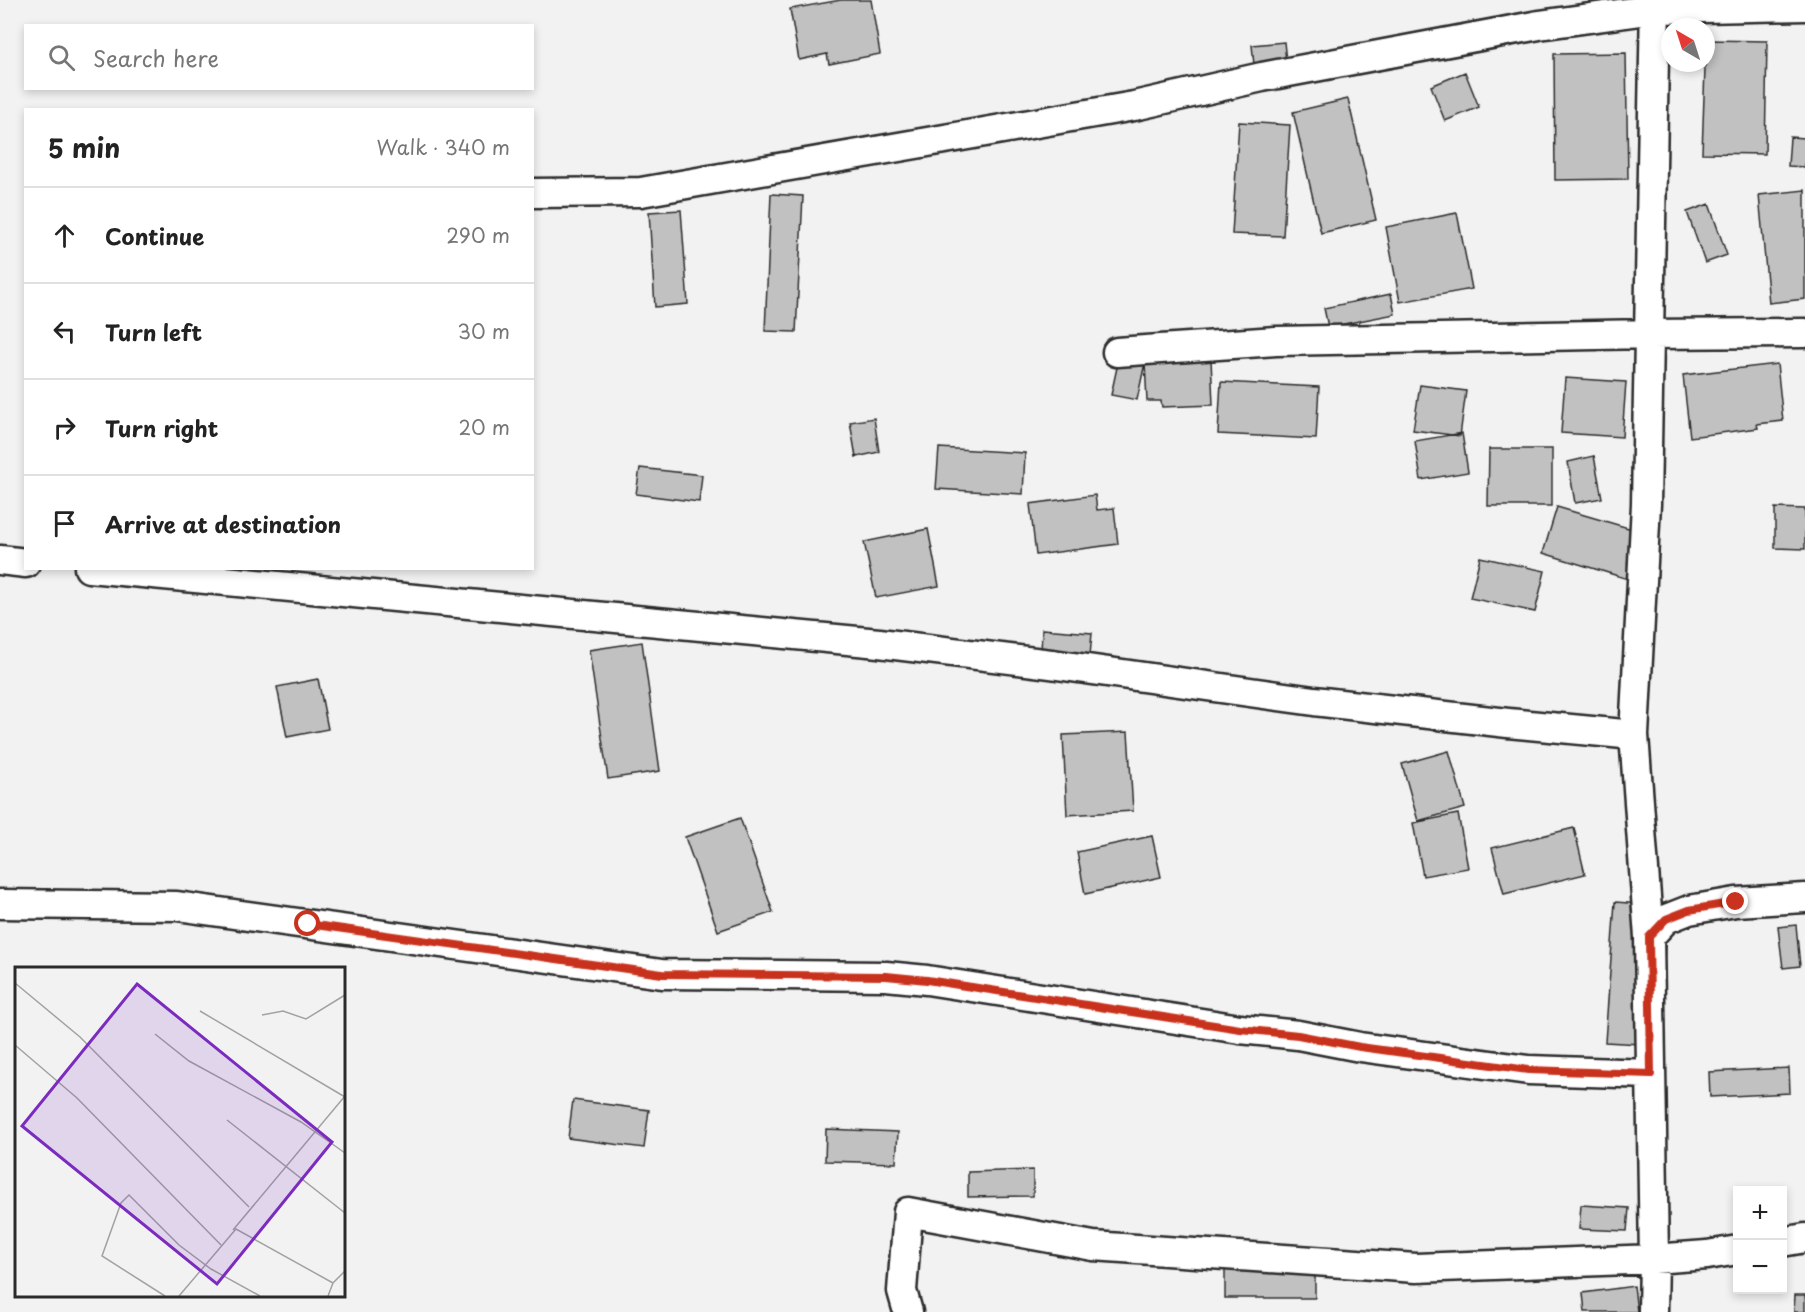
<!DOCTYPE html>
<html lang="en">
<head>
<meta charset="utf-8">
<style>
  :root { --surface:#fff; --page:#f6f6f6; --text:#222; --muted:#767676; --line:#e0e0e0 }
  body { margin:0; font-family:"Playpen Sans",sans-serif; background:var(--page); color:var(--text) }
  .controls { position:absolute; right:18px; bottom:18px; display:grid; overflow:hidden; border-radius:0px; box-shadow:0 3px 9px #0003 }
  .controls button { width:54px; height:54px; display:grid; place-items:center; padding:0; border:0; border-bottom:2px solid var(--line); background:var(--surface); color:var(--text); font:30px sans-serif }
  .compass { position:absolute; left:1661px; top:18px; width:54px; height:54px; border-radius:50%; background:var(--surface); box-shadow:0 3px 9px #0003; rotate:321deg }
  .stop { position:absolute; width:18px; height:18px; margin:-14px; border:4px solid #c8321e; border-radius:50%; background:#fff }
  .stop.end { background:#c8321e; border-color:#fff; box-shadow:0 2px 6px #0008 }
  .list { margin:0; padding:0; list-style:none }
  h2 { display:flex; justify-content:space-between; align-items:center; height:78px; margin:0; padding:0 24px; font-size:26px }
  h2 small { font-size:20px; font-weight:400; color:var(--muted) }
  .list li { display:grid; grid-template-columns:39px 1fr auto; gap:18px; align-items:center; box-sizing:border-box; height:96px; padding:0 24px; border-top:2px solid var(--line) }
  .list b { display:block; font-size:22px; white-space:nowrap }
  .list em { font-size:20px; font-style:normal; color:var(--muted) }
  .icon { flex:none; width:33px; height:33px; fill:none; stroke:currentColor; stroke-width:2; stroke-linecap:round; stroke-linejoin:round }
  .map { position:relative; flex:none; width:1805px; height:1312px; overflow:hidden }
  .search { position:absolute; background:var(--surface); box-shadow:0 3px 9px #0003; left:24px; top:24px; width:510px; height:66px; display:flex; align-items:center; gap:15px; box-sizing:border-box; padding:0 21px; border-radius:0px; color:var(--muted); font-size:22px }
  .panel { position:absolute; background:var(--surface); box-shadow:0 3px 9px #0003; left:24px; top:108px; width:510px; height:462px; border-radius:0px }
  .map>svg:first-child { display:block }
</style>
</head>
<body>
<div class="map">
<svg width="1805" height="1312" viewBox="0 0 1805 1312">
  <rect width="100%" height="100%" fill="#f2f2f2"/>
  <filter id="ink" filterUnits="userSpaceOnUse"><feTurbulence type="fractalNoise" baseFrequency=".0167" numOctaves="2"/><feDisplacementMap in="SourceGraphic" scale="12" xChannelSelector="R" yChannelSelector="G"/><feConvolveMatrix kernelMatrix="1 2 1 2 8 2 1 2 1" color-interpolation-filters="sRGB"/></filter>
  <g filter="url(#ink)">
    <!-- building -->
    <path fill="#c1c1c1" stroke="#2b2b2b" stroke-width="1.5" d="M 841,0 L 871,0 L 880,54 L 829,64 L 827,54 L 799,60 L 790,9 Z
      M 1706,40 L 1767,41 L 1765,154 L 1702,153 Z
      M 1284,42 L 1286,61 L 1254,65 L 1252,45 Z
      M 1626,53 L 1628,179 L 1555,180 L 1554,54 Z
      M 1465,72 L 1479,107 L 1445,121 L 1431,86 Z
      M 1348,99 L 1376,220 L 1321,233 L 1293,112 Z
      M 1239,122 L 1290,125 L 1283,236 L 1232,234 Z
      M 1790,137 L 1805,138 L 1805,167 L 1788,166 Z
      M 1805,190 L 1805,299 L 1769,303 L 1759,195 Z
      M 771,194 L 803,196 L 796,332 L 765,331 Z
      M 1709,204 L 1727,255 L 1705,263 L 1687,212 Z
      M 681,210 L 688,304 L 655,307 L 649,212 Z
      M 1457,213 L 1472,289 L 1400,302 L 1386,227 Z
      M 1391,294 L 1395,314 L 1328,327 L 1324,308 Z
      M 1119,358 L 1145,363 L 1137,400 L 1111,395 Z
      M 1211,359 L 1213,405 L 1162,407 L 1161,401 L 1147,401 L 1145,363 Z
      M 1777,364 L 1783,421 L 1757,424 L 1758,428 L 1690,437 L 1683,375 Z
      M 1565,378 L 1626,382 L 1622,437 L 1561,433 Z
      M 1221,382 L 1319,387 L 1316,439 L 1218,434 Z
      M 1420,385 L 1466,391 L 1460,436 L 1413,430 Z
      M 874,418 L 879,452 L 856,457 L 850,422 Z
      M 1462,433 L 1468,472 L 1421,480 L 1415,441 Z
      M 939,448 L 1025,453 L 1023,494 L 936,489 Z
      M 1489,449 L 1552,449 L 1552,506 L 1488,506 Z
      M 1594,456 L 1602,498 L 1575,503 L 1568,462 Z
      M 640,468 L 702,475 L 699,502 L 636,494 Z
      M 1095,495 L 1097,510 L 1114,508 L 1118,544 L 1036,555 L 1030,504 Z
      M 1557,507 L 1642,532 L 1628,579 L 1543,553 Z
      M 1775,508 L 1805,509 L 1805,549 L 1775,548 Z
      M 928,529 L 939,586 L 876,598 L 864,542 Z
      M 1480,557 L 1545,571 L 1535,612 L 1470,598 Z
      M 1042,629 L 1092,633 L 1090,656 L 1041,653 Z
      M 642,642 L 660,771 L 608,779 L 589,650 Z
      M 318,679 L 328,729 L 287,737 L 277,687 Z
      M 1128,732 L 1133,811 L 1067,815 L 1063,735 Z
      M 1449,751 L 1465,808 L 1418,821 L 1402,764 Z
      M 1458,814 L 1468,868 L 1423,876 L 1413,823 Z
      M 740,818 L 773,912 L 718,931 L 685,837 Z
      M 1574,828 L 1585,874 L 1504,894 L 1492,848 Z
      M 1152,836 L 1161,877 L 1085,894 L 1077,852 Z
      M 1615,902 L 1668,906 L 1658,1045 L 1605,1042 Z
      M 1796,925 L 1800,966 L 1783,968 L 1778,927 Z
      M 1789,1068 L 1790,1093 L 1710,1097 L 1709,1072 Z
      M 573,1100 L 649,1110 L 644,1148 L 568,1138 Z
      M 826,1129 L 898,1132 L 896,1163 L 825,1161 Z
      M 1033,1170 L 1033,1196 L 968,1197 L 968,1172 Z
      M 1581,1205 L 1629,1208 L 1627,1231 L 1579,1229 Z
      M 1315,1268 L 1315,1298 L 1225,1298 L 1225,1269 Z
      M 1634,1286 L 1637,1312 L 1585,1312 L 1583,1293 Z
      M 1795,1295 L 1805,1295 L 1805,1312 L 1794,1312 Z"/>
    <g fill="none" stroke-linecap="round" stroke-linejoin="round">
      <defs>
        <path id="minor" d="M 532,193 L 641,192 L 1134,106 L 1262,77 L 1539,25 L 1655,9 L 1805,6
          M 1117,352 L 1276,341 L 1649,334 L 1805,333
          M 0,560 L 26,563
          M 89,568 L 879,643 L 1051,664 L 1314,701 L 1508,723 L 1634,735
          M 0,904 L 177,906 L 662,974 L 886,976 L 927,980 L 1240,1029 L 1298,1035 L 1360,1047 L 1528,1070 L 1651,1074
          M 1649,937 L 1634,735 L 1646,504 L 1655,0
          M 1782,1242 L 1805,1238
          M 908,1312 L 902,1291 L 908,1212 L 1093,1246 L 1416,1268 L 1654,1259 L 1707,1255 L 1738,1250
          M 1653,1312 L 1654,1259 L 1649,937 L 1666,919 L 1689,910 L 1736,902 L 1805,898"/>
      </defs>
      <!-- minor casing -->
      <use href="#minor" stroke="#2b2b2b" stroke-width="33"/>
      <!-- minor -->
      <use href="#minor" stroke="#fff" stroke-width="28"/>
    </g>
  </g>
  <g fill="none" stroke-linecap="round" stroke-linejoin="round" filter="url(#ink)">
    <!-- route -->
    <path stroke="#c8321e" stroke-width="8" d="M 308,924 L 662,974 L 886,976 L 927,980 L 1240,1029 L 1298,1035 L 1360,1047 L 1528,1070 L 1651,1074 L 1649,937 L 1666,919 L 1689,910 L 1736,902"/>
  </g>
  <!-- overview -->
  <g transform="translate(15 967)">
    <rect width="330" height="330" fill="#f2f2f2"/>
    <path fill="none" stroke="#a2a2a2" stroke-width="1.5" d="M 0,16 L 65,70 L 234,240M 185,44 L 330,130M 247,48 L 268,44 L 291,52 L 330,28M 140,67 L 174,94 L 286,155 L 330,186M 0,78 L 62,131 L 206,278M 212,153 L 330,246M 218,263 L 330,129M 150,329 L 87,289 L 106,236 L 114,228 L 164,278 L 196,302 L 245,329M 164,329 L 221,262 L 318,316M 313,329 L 318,316 L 330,304"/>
    <path fill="#7b2cbf" fill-opacity="0.15" stroke="#7b2cbf" stroke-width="3" d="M 122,17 L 317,175 L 202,317 L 7,159 Z"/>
    <rect width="330" height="330" fill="none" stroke="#2b2b2b" stroke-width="3"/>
  </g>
</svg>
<div class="controls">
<button>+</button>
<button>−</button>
</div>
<svg class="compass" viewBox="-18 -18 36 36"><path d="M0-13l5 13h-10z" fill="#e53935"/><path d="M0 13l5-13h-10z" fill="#767676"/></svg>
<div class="stop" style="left:308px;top:924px"></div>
<div class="stop end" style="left:1736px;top:902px"></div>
<div class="search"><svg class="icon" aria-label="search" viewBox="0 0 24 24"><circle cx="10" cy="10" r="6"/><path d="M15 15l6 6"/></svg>Search here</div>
<section class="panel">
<h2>5 min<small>Walk · 340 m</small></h2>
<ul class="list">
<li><svg class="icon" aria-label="ahead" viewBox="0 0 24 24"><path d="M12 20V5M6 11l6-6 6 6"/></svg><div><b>Continue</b></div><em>290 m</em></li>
<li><svg class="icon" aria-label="left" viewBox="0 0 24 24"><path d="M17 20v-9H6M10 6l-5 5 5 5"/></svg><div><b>Turn left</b></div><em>30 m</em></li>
<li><svg class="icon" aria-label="right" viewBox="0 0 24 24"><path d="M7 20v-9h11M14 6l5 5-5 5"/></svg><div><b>Turn right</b></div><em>20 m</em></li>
<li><svg class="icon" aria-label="arrive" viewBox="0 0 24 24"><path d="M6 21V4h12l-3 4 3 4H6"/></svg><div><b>Arrive at destination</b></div></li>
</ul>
</section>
</div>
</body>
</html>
